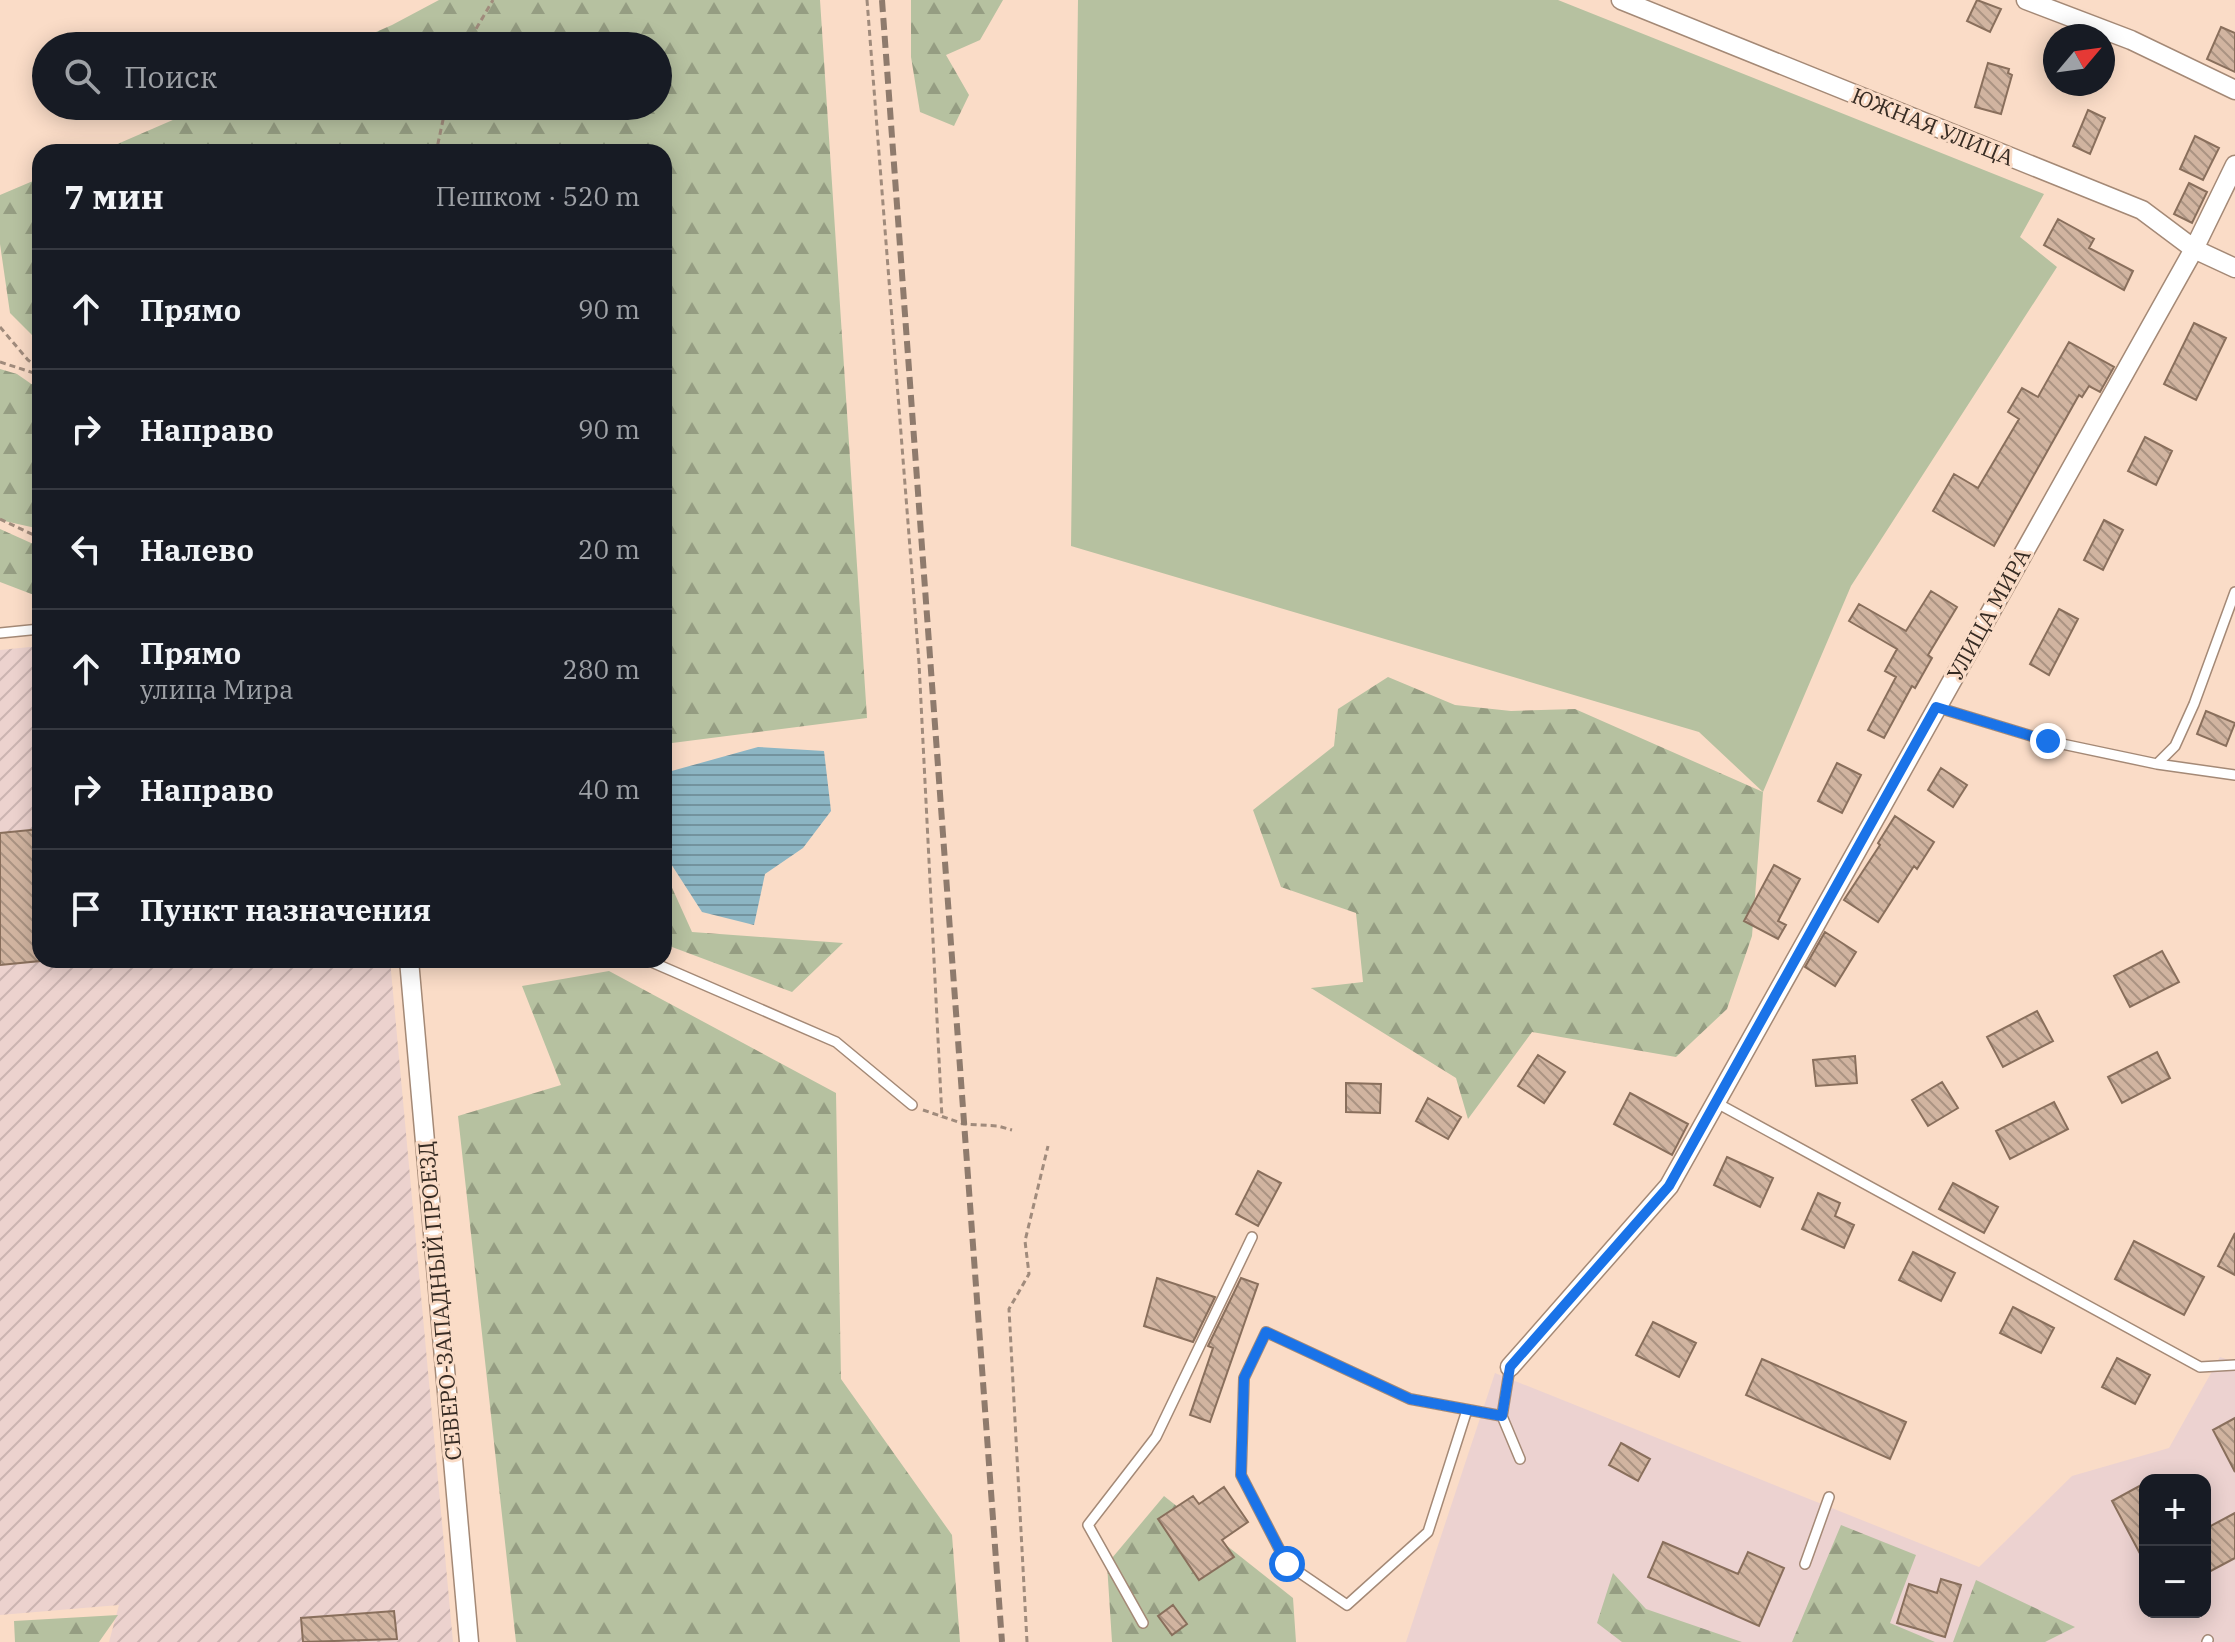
<!DOCTYPE html>
<html lang="ru">
<head>
<meta charset="utf-8">
<style>
  :root { --surface:#171b24; --page:#20242c; --text:#f1f3f6; --muted:#9ea1a6; --line:#363941 }
  body { margin:0; font-family:"IBM Plex Serif",serif; background:var(--page); color:var(--text) }
  .controls { position:absolute; right:24px; bottom:24px; display:grid; overflow:hidden; border-radius:16px; box-shadow:0 4px 20px #0003 }
  .controls button { width:72px; height:72px; display:grid; place-items:center; padding:0; border:0; border-bottom:2px solid var(--line); background:var(--surface); color:var(--text); font:40px sans-serif }
  .compass { position:absolute; left:2043px; top:24px; width:72px; height:72px; border-radius:50%; background:var(--surface); box-shadow:0 4px 20px #0003; rotate:61deg }
  .stop { position:absolute; width:24px; height:24px; margin:-18px; border:6px solid #1a73e8; border-radius:50%; background:#fff }
  .stop.end { background:#1a73e8; border-color:#fff; box-shadow:0 2px 8px #0008 }
  .list { margin:0; padding:0; list-style:none }
  h2 { display:flex; justify-content:space-between; align-items:center; height:104px; margin:0; padding:0 32px; font-size:34px }
  h2 small { font-size:26px; font-weight:400; color:var(--muted) }
  .list li { display:grid; grid-template-columns:52px 1fr auto; gap:24px; align-items:center; box-sizing:border-box; height:120px; padding:0 32px; border-top:2px solid var(--line) }
  .list b { display:block; font-size:30px; white-space:nowrap }
  .list p { margin:0; font-size:26px; white-space:nowrap; color:var(--muted) }
  .list em { font-size:26px; font-style:normal; color:var(--muted) }
  .icon { flex:none; width:44px; height:44px; fill:none; stroke:currentColor; stroke-width:2; stroke-linecap:round; stroke-linejoin:round }
  .map { position:relative; flex:none; width:2235px; height:1642px; overflow:hidden }
  .search { position:absolute; background:var(--surface); box-shadow:0 4px 20px #0003; left:32px; top:32px; width:640px; height:88px; display:flex; align-items:center; gap:20px; box-sizing:border-box; padding:0 28px; border-radius:44px; color:var(--muted); font-size:30px }
  .panel { position:absolute; background:var(--surface); box-shadow:0 4px 20px #0003; left:32px; top:144px; width:640px; height:824px; border-radius:24px }
  .map>svg:first-child { display:block }
</style>
</head>
<body>
<div class="map">
<svg width="2235" height="1642" viewBox="0 0 2235 1642">
  <defs>
    <pattern id="industrial-furrows" width="10" height="10" patternUnits="userSpaceOnUse" patternTransform="scale(2)"><rect width="10" height="10" fill="#ecd2ce"/><path d="M-1 1l2-2M0 10L10 0M9 11l2-2" fill="none" stroke="#cbb4b1"/></pattern>
    <pattern id="forest-firs" width="22" height="20" patternUnits="userSpaceOnUse" patternTransform="scale(2)"><rect width="22" height="20" fill="#b6c1a0"/><path d="M5 1l3.5 6h-7zM16 11l3.5 6h-7z" fill="#959d82"/></pattern>
    <pattern id="water-rules" width="6" height="5" patternUnits="userSpaceOnUse" patternTransform="scale(2)"><rect width="6" height="5" fill="#8cb5c3"/><path d="M0 2.5h6" fill="none" stroke="#73939e"/></pattern>
    <pattern id="building-back-hatch" width="6" height="6" patternUnits="userSpaceOnUse" patternTransform="scale(2)"><rect width="6" height="6" fill="#d1b4a0"/><path d="M-1 5l2 2M0 0l6 6M5-1l2 2" fill="none" stroke="#aa9382"/></pattern>
  </defs>
  <rect width="100%" height="100%" fill="#fadcc7"/>
  <!-- industrial -->
  <path fill="url(#industrial-furrows)" d="M 40,646 L 40,960 L 390,960 L 453,1642 L 109,1642 L 119,1605 L 0,1615 L 0,650 Z"/>
  <!-- medical -->
  <path fill="#ecd2d0" fill-rule="evenodd" d="M 2220,1357 L 2235,1362 L 2235,1642 L 1406,1642 L 1495,1373 L 1979,1567 L 2072,1476 L 2169,1448 ZM 2145,1480 L 2205,1480 L 2205,1612 L 2145,1612 Z"/>
  <!-- forest -->
  <path fill="url(#forest-firs)" d="M 439,0 L 820,0 L 867,718 L 672,743 L 664,761 L 664,152 L 99,152 L 205,106 L 658,106 L 658,46 L 344,46 L 392,25 Z
    M 911,0 L 1003,0 L 980,40 L 946,55 L 969,95 L 954,126 L 920,112 L 911,57 Z
    M 40,178 L 40,343 L 10,313 L 0,244 L 0,195 Z
    M 0,369 L 17,374 L 40,390 L 40,529 L 0,520 Z
    M 0,529 L 40,547 L 40,594 L 34,595 L 0,582 Z
    M 1388,677 L 1455,705 L 1511,711 L 1575,709 L 1763,792 L 1752,936 L 1727,1009 L 1676,1057 L 1532,1032 L 1468,1119 L 1456,1078 L 1311,988 L 1363,982 L 1356,913 L 1281,887 L 1253,810 L 1334,746 L 1338,709 Z
    M 664,870 L 692,932 L 843,943 L 792,992 L 664,944 Z
    M 609,971 L 836,1093 L 841,1379 L 952,1535 L 960,1642 L 516,1642 L 458,1116 L 561,1085 L 522,986 Z
    M 1164,1496 L 1293,1598 L 1296,1642 L 1112,1642 L 1107,1564 Z
    M 1841,1525 L 1916,1555 L 1890,1623 L 1935,1642 L 1792,1642 Z
    M 1613,1573 L 1646,1609 L 1742,1642 L 1622,1642 L 1597,1623 Z
    M 1976,1580 L 2075,1627 L 2045,1642 L 1953,1642 Z
    M 118,1615 L 99,1642 L 15,1642 L 14,1621 Z"/>
  <!-- green -->
  <path fill="#b6c1a0" d="M 1078,0 L 1558,0 L 2044,194 L 2020,237 L 2057,267 L 1851,586 L 1763,792 L 1699,732 L 1071,546 Z"/>
  <!-- water -->
  <path fill="url(#water-rules)" d="M 758,747 L 824,751 L 831,811 L 803,848 L 765,874 L 754,925 L 702,912 L 664,853 L 664,790 L 668,772 Z"/>
  <!-- building -->
  <path fill="url(#building-back-hatch)" stroke="#896f5c" stroke-width="2" d="M 1977,0 L 2001,9 L 1990,32 L 1967,21 Z
    M 2221,27 L 2235,33 L 2235,72 L 2207,59 Z
    M 1988,63 L 2009,69 L 2008,73 L 2012,75 L 2001,114 L 1975,107 Z
    M 2088,110 L 2105,118 L 2090,154 L 2073,146 Z
    M 2195,136 L 2219,148 L 2203,180 L 2180,169 Z
    M 2189,183 L 2207,192 L 2192,223 L 2174,214 Z
    M 2058,219 L 2094,239 L 2089,248 L 2133,271 L 2124,290 L 2044,245 Z
    M 2194,323 L 2226,338 L 2196,400 L 2164,384 Z
    M 2069,342 L 2114,367 L 2100,392 L 2089,386 L 2082,397 L 2079,395 L 1994,546 L 1933,511 L 1954,474 L 1978,488 L 2019,419 L 2008,412 L 2022,388 L 2038,397 Z
    M 2145,437 L 2172,451 L 2156,485 L 2128,471 Z
    M 2104,520 L 2123,530 L 2103,570 L 2084,560 Z
    M 1931,591 L 1957,607 L 1928,655 L 1932,658 L 1915,688 L 1912,686 L 1884,738 L 1868,730 L 1896,677 L 1885,671 L 1897,649 L 1849,621 L 1859,604 L 1906,631 Z
    M 2059,609 L 2078,619 L 2049,675 L 2030,664 Z
    M 2206,711 L 2235,723 L 2226,746 L 2197,734 Z
    M 1837,763 L 1861,775 L 1842,813 L 1818,801 Z
    M 1941,768 L 1967,785 L 1953,807 L 1928,790 Z
    M 1895,816 L 1934,842 L 1917,869 L 1914,866 L 1878,922 L 1844,900 L 1880,845 L 1878,843 Z
    M 40,829 L 40,961 L 0,965 L 0,833 Z
    M 1774,865 L 1800,879 L 1778,921 L 1786,925 L 1778,939 L 1744,921 Z
    M 1825,932 L 1856,952 L 1835,986 L 1805,967 Z
    M 2162,951 L 2179,982 L 2130,1007 L 2114,976 Z
    M 2037,1011 L 2053,1041 L 2003,1067 L 1987,1037 Z
    M 2157,1052 L 2170,1078 L 2122,1103 L 2108,1077 Z
    M 1538,1055 L 1565,1072 L 1544,1103 L 1518,1086 Z
    M 1855,1056 L 1857,1083 L 1816,1086 L 1813,1060 Z
    M 1942,1082 L 1958,1108 L 1928,1126 L 1912,1100 Z
    M 1346,1083 L 1381,1084 L 1380,1113 L 1346,1112 Z
    M 1630,1093 L 1688,1124 L 1672,1155 L 1614,1124 Z
    M 1428,1098 L 1461,1117 L 1448,1139 L 1416,1121 Z
    M 2054,1102 L 2068,1129 L 2010,1159 L 1996,1131 Z
    M 1727,1157 L 1773,1178 L 1760,1207 L 1714,1185 Z
    M 1258,1171 L 1281,1183 L 1258,1226 L 1236,1214 Z
    M 1953,1183 L 1998,1207 L 1984,1233 L 1939,1209 Z
    M 1818,1193 L 1840,1203 L 1835,1216 L 1854,1225 L 1844,1248 L 1802,1229 Z
    M 2235,1233 L 2235,1275 L 2218,1266 Z
    M 2134,1241 L 2204,1277 L 2184,1315 L 2115,1279 Z
    M 1913,1252 L 1955,1273 L 1941,1301 L 1899,1280 Z
    M 1157,1278 L 1215,1297 L 1193,1342 L 1144,1326 Z
    M 1241,1278 L 1258,1284 L 1210,1422 L 1190,1415 L 1213,1348 L 1208,1346 Z
    M 2013,1307 L 2054,1328 L 2041,1353 L 2000,1333 Z
    M 1653,1322 L 1696,1343 L 1679,1377 L 1636,1355 Z
    M 2117,1358 L 2150,1375 L 2135,1404 L 2102,1387 Z
    M 1762,1359 L 1906,1422 L 1890,1459 L 1746,1395 Z
    M 2235,1418 L 2235,1472 L 2213,1430 Z
    M 1621,1443 L 1650,1459 L 1638,1481 L 1609,1465 Z
    M 2145,1483 L 2145,1563 L 2112,1501 Z
    M 1224,1487 L 1248,1522 L 1222,1540 L 1234,1557 L 1199,1580 L 1158,1519 L 1193,1496 L 1199,1504 Z
    M 2235,1513 L 2235,1558 L 2205,1574 L 2205,1529 Z
    M 1663,1542 L 1738,1574 L 1748,1552 L 1784,1568 L 1759,1626 L 1648,1577 Z
    M 1941,1579 L 1961,1585 L 1945,1637 L 1897,1623 L 1909,1584 L 1937,1593 Z
    M 1173,1605 L 1187,1624 L 1172,1635 L 1158,1616 Z
    M 394,1611 L 397,1639 L 303,1642 L 301,1618 Z"/>
  <g fill="none" stroke-linecap="round" stroke-linejoin="round">
    <defs>
      <path id="lane" d="M 0,633 L 40,629
        M 1936,707 L 2048,741 L 2157,764 L 2235,775
        M 2157,764 L 2175,746 L 2194,704 L 2235,592
        M 647,960 L 836,1042 L 912,1105
        M 1715,1102 L 2200,1367 L 2235,1365
        M 1510,1367 L 1502,1416 L 1520,1459
        M 1467,1410 L 1428,1532 L 1347,1605 L 1287,1564 L 1241,1475 L 1244,1378 L 1266,1332 L 1410,1399 L 1502,1416
        M 1805,1564 L 1829,1497
        M 1143,1623 L 1088,1525 L 1156,1437 L 1252,1237
        M 2207,1642 L 2208,1640"/>
      <path id="street" d="M 1621,0 L 2142,210 L 2194,249 L 2235,268
        M 2026,0 L 2131,40 L 2235,90
        M 409,960 L 469,1642
        M 1510,1367 L 1669,1186 L 2194,249 L 2235,165"/>
    </defs>
    <!-- lane casing -->
    <use href="#lane" stroke="#a48976" stroke-width="12"/>
    <!-- street casing -->
    <use href="#street" stroke="#a48976" stroke-width="21"/>
    <!-- path -->
    <path stroke="#a08b7c" stroke-width="3" stroke-dasharray="6 4" stroke-linecap="butt" d="M 867,0 L 919,663 L 942,1118
      M 466,46 L 493,0
      M 432,152 L 437,148 L 446,106
      M 0,327 L 28,360 L 40,369
      M 0,362 L 40,375
      M 0,519 L 40,538
      M 923,1110 L 964,1124 L 998,1126 L 1012,1130
      M 1027,1642 L 1009,1309 L 1029,1274 L 1025,1241 L 1048,1146"/>
    <!-- lane -->
    <use href="#lane" stroke="#fff" stroke-width="9"/>
    <!-- street -->
    <use href="#street" stroke="#fff" stroke-width="18"/>
    <!-- rail -->
    <path stroke="#8f7b6d" stroke-width="6" stroke-dasharray="12 6" stroke-linecap="butt" d="M 882,0 L 1002,1642"/>
  </g>
  <g fill="none" stroke-linecap="round" stroke-linejoin="round">
    <!-- route -->
    <path stroke="#1a73e8" stroke-width="10" d="M 1287,1564 L 1241,1475 L 1244,1378 L 1266,1332 L 1410,1399 L 1502,1416 L 1510,1367 L 1669,1186 L 1936,707 L 2048,741"/>
  </g>
  <g text-anchor="middle" dominant-baseline="central" stroke-width="6" stroke-linejoin="round" paint-order="stroke">
    <!-- street labels -->
    <g font-size="22" fill="#362b23" stroke="#fadcc7">
      <text transform="translate(1933 126) rotate(22)">ЮЖНАЯ УЛИЦА</text>
      <text transform="translate(1988 614) rotate(-61)">УЛИЦА МИРА</text>
      <text transform="translate(439 1301) rotate(-95)">СЕВЕРО-ЗАПАДНЫЙ ПРОЕЗД</text>
    </g>
  </g>
</svg>
<div class="controls">
<button>+</button>
<button>−</button>
</div>
<svg class="compass" viewBox="-18 -18 36 36"><path d="M0-13l5 13h-10z" fill="#e53935"/><path d="M0 13l5-13h-10z" fill="#9ea1a6"/></svg>
<div class="stop" style="left:1287px;top:1564px"></div>
<div class="stop end" style="left:2048px;top:741px"></div>
<div class="search"><svg class="icon" aria-label="search" viewBox="0 0 24 24"><circle cx="10" cy="10" r="6"/><path d="M15 15l6 6"/></svg>Поиск</div>
<section class="panel">
<h2>7 мин<small>Пешком · 520 m</small></h2>
<ul class="list">
<li><svg class="icon" aria-label="ahead" viewBox="0 0 24 24"><path d="M12 20V5M6 11l6-6 6 6"/></svg><div><b>Прямо</b></div><em>90 m</em></li>
<li><svg class="icon" aria-label="right" viewBox="0 0 24 24"><path d="M7 20v-9h11M14 6l5 5-5 5"/></svg><div><b>Направо</b></div><em>90 m</em></li>
<li><svg class="icon" aria-label="left" viewBox="0 0 24 24"><path d="M17 20v-9H6M10 6l-5 5 5 5"/></svg><div><b>Налево</b></div><em>20 m</em></li>
<li><svg class="icon" aria-label="ahead" viewBox="0 0 24 24"><path d="M12 20V5M6 11l6-6 6 6"/></svg><div><b>Прямо</b><p>улица Мира</p></div><em>280 m</em></li>
<li><svg class="icon" aria-label="right" viewBox="0 0 24 24"><path d="M7 20v-9h11M14 6l5 5-5 5"/></svg><div><b>Направо</b></div><em>40 m</em></li>
<li><svg class="icon" aria-label="arrive" viewBox="0 0 24 24"><path d="M6 21V4h12l-3 4 3 4H6"/></svg><div><b>Пункт назначения</b></div></li>
</ul>
</section>
</div>
</body>
</html>
